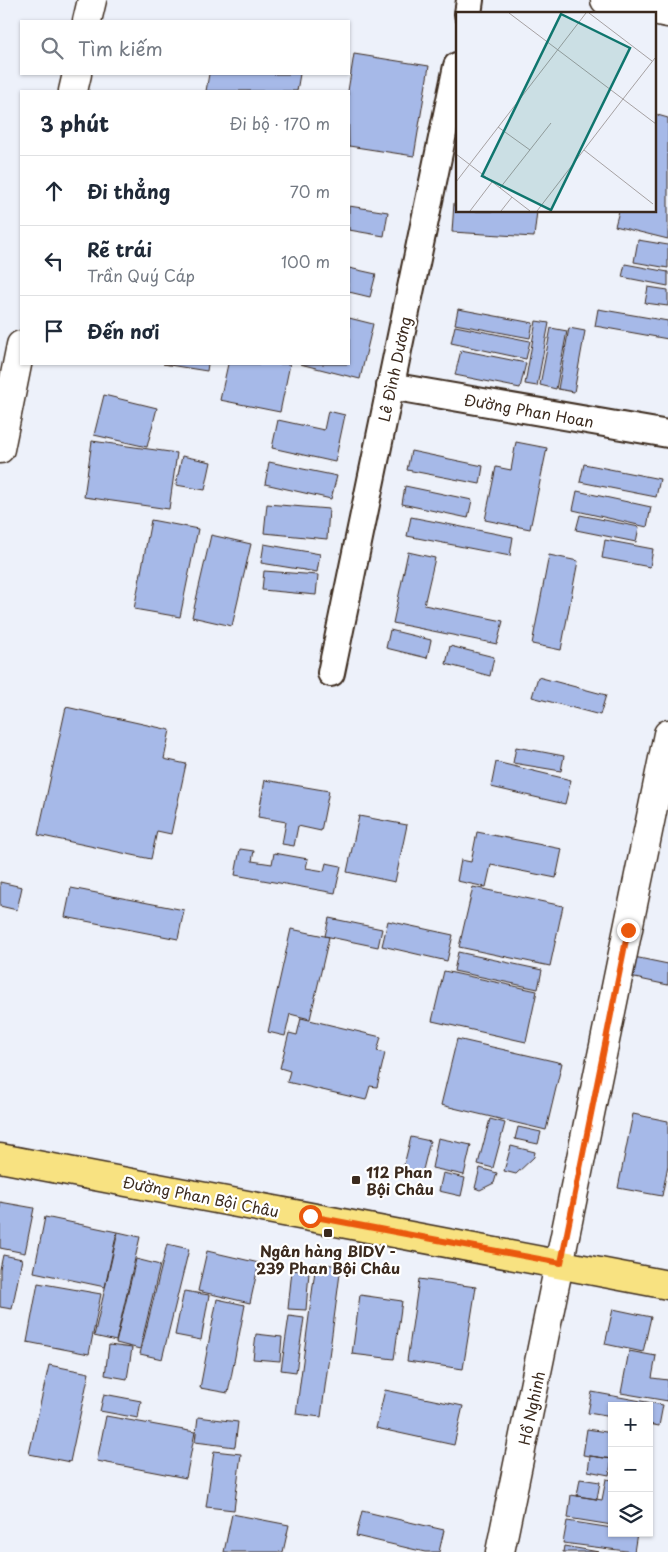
<!DOCTYPE html>
<html lang="vi">
<head>
<meta charset="utf-8">
<style>
  :root { --surface:#fff; --page:#f2f2f3; --text:#1f2937; --muted:#747a83; --line:#e0e1e3 }
  body { margin:0; font-family:"Playpen Sans",sans-serif; background:var(--page); color:var(--text) }
  .controls { position:absolute; right:15px; bottom:15px; display:grid; overflow:hidden; border-radius:0px; box-shadow:0 1px 4px #0004 }
  .controls button { width:45px; height:45px; display:grid; place-items:center; padding:0; border:0; border-bottom:1px solid var(--line); background:var(--surface); color:var(--text); font:25px sans-serif }
  .stop { position:absolute; width:15px; height:15px; margin:-11px; border:4px solid #ea580c; border-radius:50%; background:#fff }
  .stop.end { background:#ea580c; border-color:#fff; box-shadow:0 1px 5px #0008 }
  .list { margin:0; padding:0; list-style:none }
  h2 { display:flex; justify-content:space-between; align-items:center; height:65px; margin:0; padding:0 20px; font-size:21px }
  h2 small { font-size:16px; font-weight:400; color:var(--muted) }
  .list li { display:grid; grid-template-columns:32px 1fr auto; gap:15px; align-items:center; box-sizing:border-box; height:70px; padding:0 20px; border-top:1px solid var(--line) }
  .list b { display:block; font-size:19px; white-space:nowrap }
  .list p { margin:0; font-size:16px; white-space:nowrap; color:var(--muted) }
  .list em { font-size:16px; font-style:normal; color:var(--muted) }
  .icon { flex:none; width:28px; height:28px; fill:none; stroke:currentColor; stroke-width:2; stroke-linecap:round; stroke-linejoin:round }
  .map { position:relative; flex:none; width:668px; height:1552px; overflow:hidden }
  .search { position:absolute; background:var(--surface); box-shadow:0 1px 4px #0004; left:20px; top:20px; width:330px; height:55px; display:flex; align-items:center; gap:12px; box-sizing:border-box; padding:0 18px; border-radius:0px; color:var(--muted); font-size:19px }
  .panel { position:absolute; background:var(--surface); box-shadow:0 1px 4px #0004; left:20px; top:90px; width:330px; height:275px; border-radius:0px }
  .map>svg:first-child { display:block }
</style>
</head>
<body>
<div class="map">
<svg width="668" height="1552" viewBox="0 0 668 1552">
  <rect width="100%" height="100%" fill="#edf1fa"/>
  <filter id="ink" filterUnits="userSpaceOnUse"><feTurbulence type="fractalNoise" baseFrequency=".02" numOctaves="2"/><feDisplacementMap in="SourceGraphic" scale="10" xChannelSelector="R" yChannelSelector="G"/><feConvolveMatrix kernelMatrix="1 2 1 2 8 2 1 2 1" color-interpolation-filters="sRGB"/></filter>
  <g filter="url(#ink)">
    <!-- building -->
    <path fill="#a6b9e8" stroke="#3b2a1e" d="M 354,54 L 429,66 L 414,156 L 349,146 L 348,91 Z
      M 209,74 L 300,74 L 297,91 L 206,91 Z
      M 654,114 L 668,118 L 668,239 L 615,226 L 619,211 L 654,211 Z
      M 454,203 L 457,203 L 457,211 L 537,211 L 534,237 L 452,232 Z
      M 349,206 L 388,212 L 384,236 L 349,230 Z
      M 638,240 L 668,245 L 668,268 L 634,262 Z
      M 625,264 L 668,272 L 668,286 L 622,277 Z
      M 349,268 L 376,274 L 370,297 L 349,292 Z
      M 648,287 L 668,290 L 668,306 L 645,303 Z
      M 458,309 L 533,323 L 530,338 L 455,324 Z
      M 598,309 L 668,321 L 668,339 L 595,326 Z
      M 349,318 L 373,324 L 360,379 L 300,364 L 349,364 Z
      M 536,321 L 549,323 L 537,386 L 525,384 Z
      M 455,326 L 530,341 L 526,359 L 451,343 Z
      M 551,328 L 567,331 L 556,389 L 540,385 Z
      M 569,328 L 585,331 L 574,392 L 558,389 Z
      M 461,350 L 526,363 L 520,388 L 455,375 Z
      M 163,364 L 208,364 L 207,371 Z
      M 228,364 L 290,364 L 280,412 L 220,400 Z
      M 104,395 L 157,408 L 147,447 L 94,435 Z
      M 328,411 L 345,415 L 335,462 L 272,448 L 278,420 L 324,430 Z
      M 92,441 L 177,453 L 169,509 L 84,497 Z
      M 516,442 L 547,448 L 530,529 L 485,520 L 496,467 L 511,470 Z
      M 411,451 L 483,466 L 480,484 L 407,470 Z
      M 182,456 L 211,462 L 205,490 L 176,485 Z
      M 269,462 L 337,476 L 331,499 L 265,484 Z
      M 584,464 L 660,479 L 656,497 L 580,482 Z
      M 405,486 L 472,500 L 468,518 L 402,504 Z
      M 577,491 L 651,507 L 647,527 L 573,510 Z
      M 267,504 L 329,509 L 327,539 L 264,533 Z
      M 580,515 L 639,527 L 636,542 L 576,530 Z
      M 411,517 L 513,537 L 510,556 L 407,536 Z
      M 151,520 L 198,529 L 180,617 L 134,609 Z
      M 211,535 L 251,544 L 232,626 L 192,617 Z
      M 605,540 L 653,549 L 650,567 L 602,558 Z
      M 264,544 L 320,554 L 317,572 L 261,563 Z
      M 408,552 L 435,558 L 424,605 L 503,621 L 497,644 L 393,623 Z
      M 549,555 L 578,561 L 561,650 L 532,644 Z
      M 264,571 L 318,575 L 316,595 L 262,590 Z
      M 390,630 L 431,640 L 427,658 L 386,648 Z
      M 450,646 L 494,657 L 490,676 L 446,664 Z
      M 538,677 L 606,695 L 600,715 L 532,697 Z
      M 66,707 L 170,730 L 164,759 L 186,764 L 171,834 L 157,831 L 151,859 L 38,835 Z
      M 516,747 L 564,756 L 561,771 L 513,763 Z
      M 496,762 L 571,780 L 565,804 L 491,787 Z
      M 265,780 L 329,791 L 321,831 L 298,826 L 294,846 L 282,844 L 286,822 L 258,817 Z
      M 359,816 L 407,825 L 395,882 L 347,872 Z
      M 477,832 L 562,849 L 556,878 L 491,865 L 486,887 L 457,881 L 461,860 L 471,862 Z
      M 240,849 L 254,851 L 252,861 L 272,864 L 274,853 L 308,859 L 306,868 L 324,871 L 326,863 L 341,866 L 335,893 L 235,875 Z
      M 0,882 L 22,887 L 17,910 L 0,906 Z
      M 473,887 L 563,906 L 550,966 L 459,947 Z
      M 71,888 L 184,910 L 178,939 L 65,917 Z
      M 329,918 L 382,929 L 378,947 L 325,936 Z
      M 388,921 L 453,935 L 447,961 L 382,946 Z
      M 291,929 L 329,937 L 310,1019 L 290,1014 L 285,1036 L 268,1032 Z
      M 458,952 L 542,970 L 538,989 L 454,971 Z
      M 634,957 L 668,964 L 668,985 L 630,977 Z
      M 444,971 L 537,991 L 526,1042 L 432,1021 Z
      M 301,1018 L 381,1037 L 377,1051 L 385,1053 L 377,1087 L 370,1086 L 366,1100 L 287,1082 L 290,1071 L 280,1068 L 289,1033 L 297,1035 Z
      M 457,1039 L 562,1063 L 546,1130 L 441,1105 Z
      M 633,1114 L 668,1121 L 668,1165 L 662,1196 L 618,1188 Z
      M 490,1119 L 505,1123 L 493,1168 L 478,1164 Z
      M 518,1127 L 541,1132 L 538,1144 L 515,1139 Z
      M 411,1137 L 430,1141 L 422,1174 L 403,1169 Z
      M 438,1138 L 471,1145 L 464,1175 L 432,1168 Z
      M 511,1146 L 535,1152 L 534,1157 L 516,1174 L 504,1171 Z
      M 480,1168 L 497,1173 L 494,1183 L 480,1190 L 475,1188 Z
      M 443,1173 L 465,1178 L 461,1196 L 439,1191 Z
      M 0,1202 L 34,1208 L 25,1253 L 0,1248 Z
      M 45,1217 L 117,1232 L 105,1287 L 34,1272 Z
      M 118,1232 L 140,1237 L 116,1341 L 94,1336 Z
      M 167,1244 L 189,1249 L 162,1359 L 140,1354 Z
      M 207,1251 L 259,1263 L 250,1303 L 198,1291 Z
      M 3,1255 L 22,1259 L 12,1309 L 0,1307 L 0,1269 Z
      M 136,1259 L 160,1265 L 140,1349 L 116,1343 Z
      M 316,1263 L 341,1266 L 321,1417 L 296,1414 Z
      M 292,1270 L 309,1272 L 306,1310 L 288,1309 Z
      M 419,1279 L 476,1287 L 463,1369 L 407,1361 Z
      M 38,1283 L 101,1294 L 89,1354 L 27,1342 Z
      M 184,1291 L 209,1295 L 201,1340 L 175,1335 Z
      M 360,1295 L 402,1301 L 394,1359 L 352,1354 Z
      M 217,1299 L 245,1305 L 228,1393 L 200,1388 Z
      M 613,1309 L 651,1317 L 643,1352 L 605,1344 Z
      M 289,1316 L 304,1318 L 296,1372 L 281,1370 Z
      M 256,1334 L 282,1337 L 280,1361 L 253,1359 Z
      M 109,1345 L 132,1348 L 127,1379 L 105,1375 Z
      M 629,1351 L 656,1356 L 652,1378 L 668,1380 L 668,1401 L 621,1393 Z
      M 49,1365 L 89,1373 L 70,1462 L 29,1454 Z
      M 385,1390 L 463,1406 L 454,1445 L 376,1428 Z
      M 592,1392 L 663,1405 L 659,1426 L 649,1424 L 649,1406 L 612,1406 L 612,1417 L 588,1413 Z
      M 104,1394 L 141,1401 L 138,1418 L 100,1411 Z
      M 106,1416 L 195,1432 L 186,1478 L 97,1461 Z
      M 198,1417 L 238,1422 L 235,1447 L 195,1442 Z
      M 587,1429 L 612,1433 L 612,1459 L 583,1455 Z
      M 214,1451 L 241,1454 L 234,1510 L 206,1507 Z
      M 590,1456 L 612,1459 L 609,1475 L 588,1471 Z
      M 580,1479 L 600,1482 L 597,1499 L 577,1496 Z
      M 606,1479 L 612,1480 L 612,1525 L 568,1518 L 571,1495 L 602,1500 Z
      M 362,1511 L 444,1530 L 439,1552 L 425,1552 L 356,1536 Z
      M 232,1514 L 289,1525 L 283,1552 L 224,1552 Z
      M 567,1521 L 612,1528 L 612,1533 L 637,1533 L 634,1552 L 563,1543 Z
      M 564,1546 L 599,1552 L 563,1552 Z"/>
    <g fill="none" stroke-linecap="round" stroke-linejoin="round">
      <defs>
        <path id="minor" d="M 468,14 L 470,0
          M 390,386 L 668,434
          M 331,673 L 457,66"/>
        <path id="tertiary" d="M 605,0 L 668,13
          M 500,1552 L 668,734"/>
        <path id="secondary" d="M 87,21 L 92,0
          M 73,91 L 77,74
          M 0,449 L 21,345"/>
        <path id="primary" d="M 0,1158 L 668,1285"/>
      </defs>
      <!-- minor casing -->
      <use href="#minor" stroke="#3b2a1e" stroke-width="30"/>
      <!-- tertiary casing -->
      <use href="#tertiary" stroke="#3b2a1e" stroke-width="31"/>
      <!-- secondary casing -->
      <use href="#secondary" stroke="#3b2a1e" stroke-width="31"/>
      <!-- primary casing -->
      <use href="#primary" stroke="#3b2a1e" stroke-width="31"/>
      <!-- minor -->
      <use href="#minor" stroke="#fff" stroke-width="26"/>
      <!-- tertiary -->
      <use href="#tertiary" stroke="#fff" stroke-width="28"/>
      <!-- secondary -->
      <use href="#secondary" stroke="#fff" stroke-width="28"/>
      <!-- primary -->
      <use href="#primary" stroke="#f8e281" stroke-width="28"/>
    </g>
  </g>
  <g fill="none" stroke-linecap="round" stroke-linejoin="round" filter="url(#ink)">
    <!-- route -->
    <path stroke="#ea580c" stroke-width="6" d="M 310,1216 L 561,1263 L 628,930"/>
  </g>
  <!-- markers -->
  <g fill="#3b2a1e" stroke="#fff" stroke-width="2">
    <rect x="351" y="1175" width="10" height="10" rx="2.5"/>
    <rect x="323" y="1228" width="10" height="10" rx="2.5"/>
  </g>
  <g text-anchor="middle" dominant-baseline="central" stroke-width="4.5" stroke-linejoin="round" paint-order="stroke">
    <!-- street labels -->
    <g font-size="15" fill="#3b2a1e" stroke="#fff">
      <text transform="translate(394 369) rotate(-78)">Lê Đình Dương</text>
      <text transform="translate(529 410) rotate(10)">Đường Phan Hoan</text>
      <text transform="translate(201 1196) rotate(11)">Đường Phan Bội Châu</text>
      <text transform="translate(531 1408) rotate(-78)">Hồ Nghinh</text>
    </g>
    <!-- poi labels -->
    <g font-size="15" font-weight="bold" fill="#3b2a1e" stroke="#fff" text-anchor="start">
      <text x="366" y="1171">112 Phan<tspan x="366" dy="17">Bội Châu</tspan></text>
      <text x="328" y="1250" text-anchor="middle">Ngân hàng BIDV -<tspan x="328" dy="17">239 Phan Bội Châu</tspan></text>
    </g>
  </g>
  <!-- overview -->
  <g transform="translate(456 12)">
    <rect width="200" height="200" fill="#edf1fa"/>
    <path fill="none" stroke="#a6a1a2" stroke-width="1" d="M 53,1 L 200,112M 133,1 L 196,49M 167,87 L 199,46M 42,115 L 74,138M 128,138 L 197,192M 0,142 L 74,199M 0,170 L 130,1M 44,176 L 95,111M 14,199 L 36,170M 45,199 L 56,185M 81,199 L 167,87"/>
    <path fill="#0f766e" fill-opacity="0.15" stroke="#0f766e" stroke-width="2.5" d="M 105,2 L 174,36 L 95,198 L 26,164 Z"/>
    <rect width="200" height="200" fill="none" stroke="#3b2a1e" stroke-width="2.5"/>
  </g>
</svg>
<div class="controls">
<button>+</button>
<button>−</button>
<button><svg class="icon" aria-label="layers" viewBox="0 0 24 24"><path d="M12 4l9 5-9 5-9-5zM3 14l9 5 9-5"/></svg></button>
</div>
<div class="stop" style="left:310px;top:1216px"></div>
<div class="stop end" style="left:628px;top:930px"></div>
<div class="search"><svg class="icon" aria-label="search" viewBox="0 0 24 24"><circle cx="10" cy="10" r="6"/><path d="M15 15l6 6"/></svg>Tìm kiếm</div>
<section class="panel">
<h2>3 phút<small>Đi bộ · 170 m</small></h2>
<ul class="list">
<li><svg class="icon" aria-label="ahead" viewBox="0 0 24 24"><path d="M12 20V5M6 11l6-6 6 6"/></svg><div><b>Đi thẳng</b></div><em>70 m</em></li>
<li><svg class="icon" aria-label="left" viewBox="0 0 24 24"><path d="M17 20v-9H6M10 6l-5 5 5 5"/></svg><div><b>Rẽ trái</b><p>Trần Quý Cáp</p></div><em>100 m</em></li>
<li><svg class="icon" aria-label="arrive" viewBox="0 0 24 24"><path d="M6 21V4h12l-3 4 3 4H6"/></svg><div><b>Đến nơi</b></div></li>
</ul>
</section>
</div>
</body>
</html>
